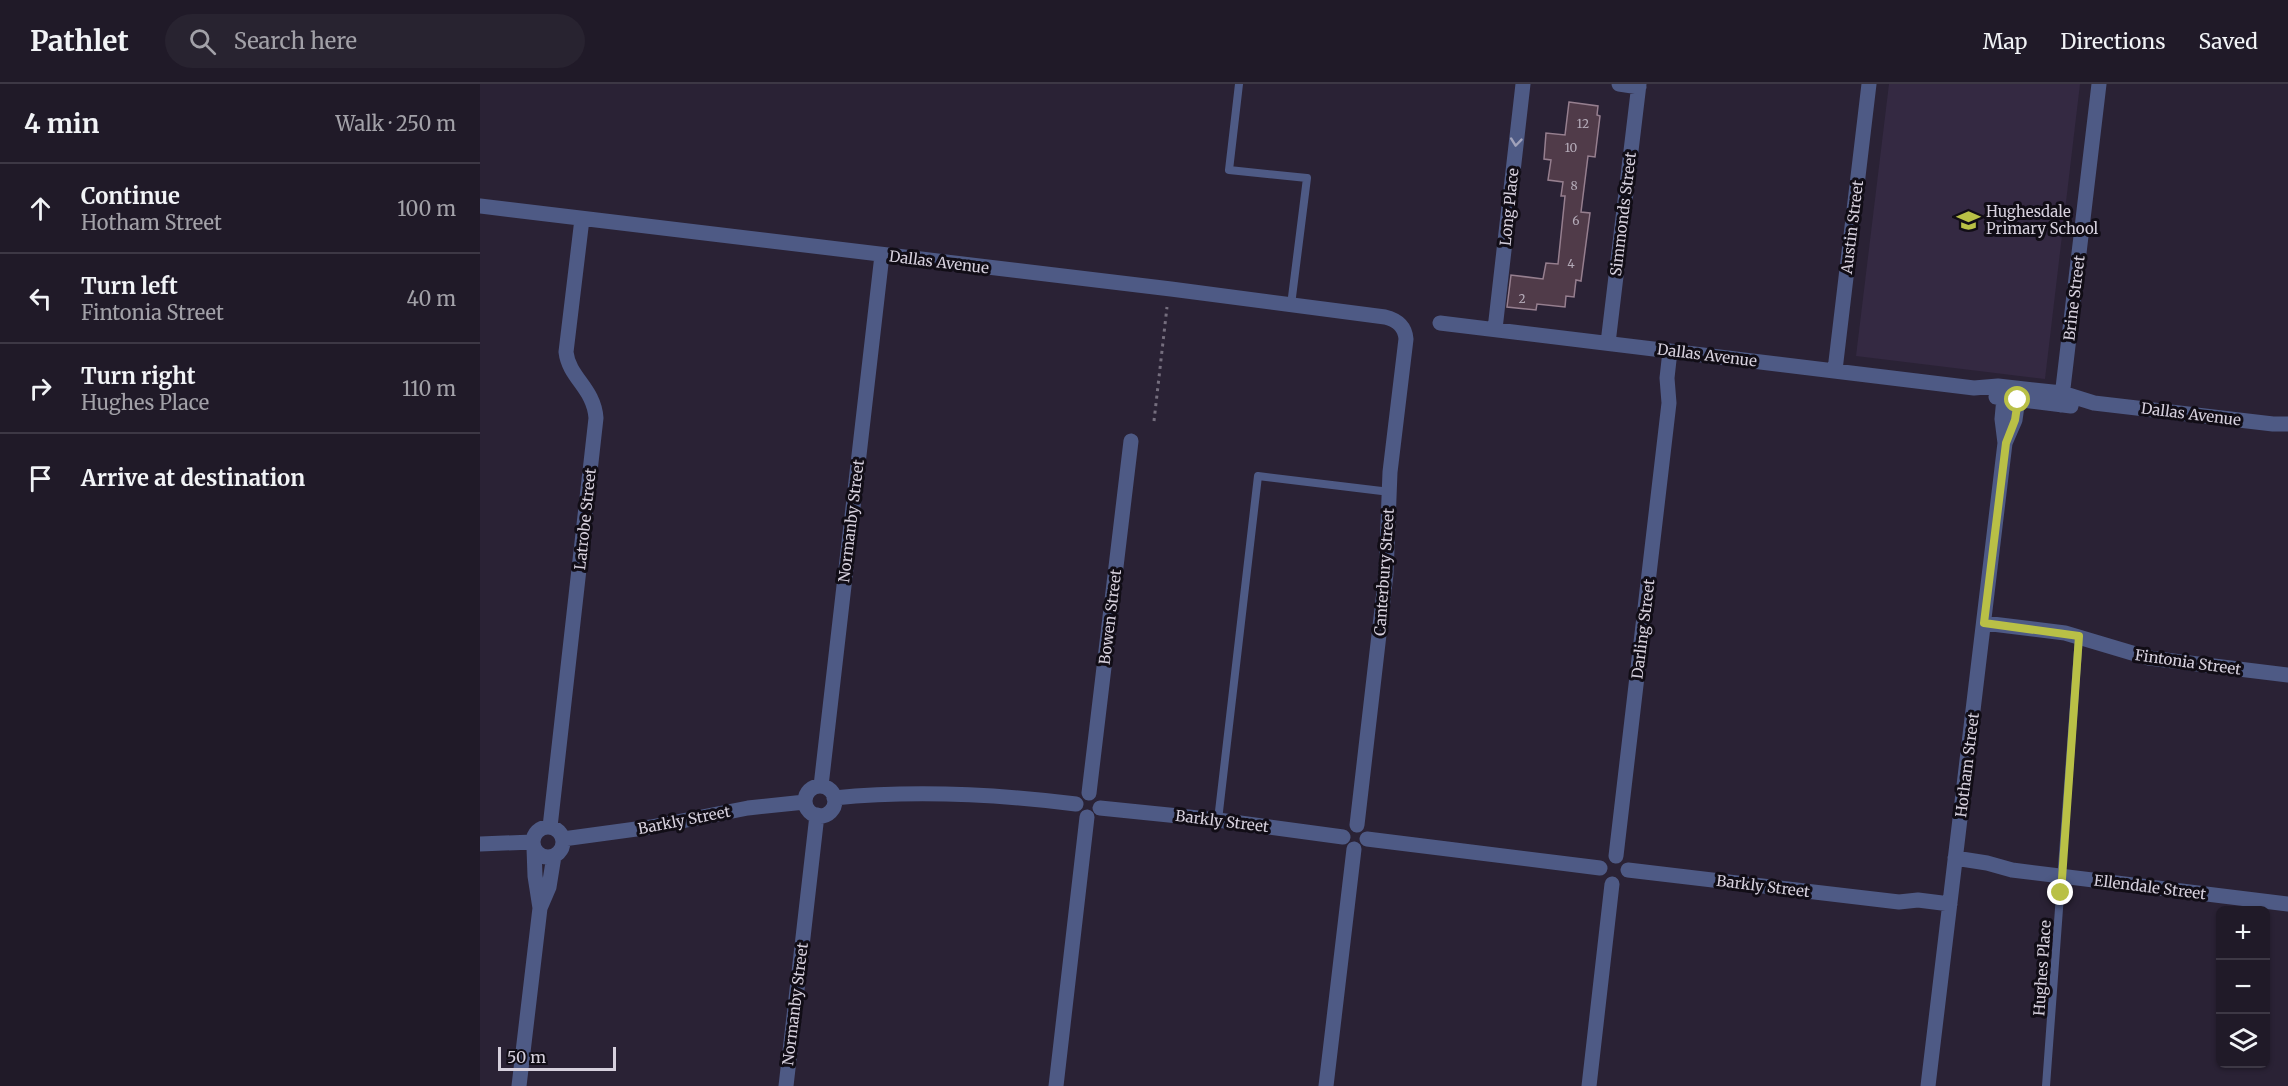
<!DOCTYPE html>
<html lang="en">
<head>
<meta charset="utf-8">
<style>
  :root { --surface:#201a28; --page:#282330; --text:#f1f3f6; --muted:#a2a1a8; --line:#3d3845 }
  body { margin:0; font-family:Merriweather,serif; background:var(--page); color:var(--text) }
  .controls { position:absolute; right:18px; bottom:18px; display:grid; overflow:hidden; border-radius:9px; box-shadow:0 2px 4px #0004 }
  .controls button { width:54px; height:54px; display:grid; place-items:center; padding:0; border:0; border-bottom:2px solid var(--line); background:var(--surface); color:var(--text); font:30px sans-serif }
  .scale { position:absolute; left:18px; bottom:15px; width:118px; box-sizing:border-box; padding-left:6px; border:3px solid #d6d0dd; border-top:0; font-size:16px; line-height:21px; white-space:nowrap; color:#d6d0dd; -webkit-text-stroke:4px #110d16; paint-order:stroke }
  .stop { position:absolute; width:18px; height:18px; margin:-14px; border:4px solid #b9c046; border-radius:50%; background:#fff }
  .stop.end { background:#b9c046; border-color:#fff; box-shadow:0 2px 6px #0008 }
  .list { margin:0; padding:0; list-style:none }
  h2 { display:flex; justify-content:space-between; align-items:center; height:78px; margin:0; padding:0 24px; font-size:26px }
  h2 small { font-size:20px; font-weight:400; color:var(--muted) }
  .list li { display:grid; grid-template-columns:39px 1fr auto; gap:18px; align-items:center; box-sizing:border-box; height:90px; padding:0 24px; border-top:2px solid var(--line) }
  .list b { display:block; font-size:22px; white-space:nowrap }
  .list p { margin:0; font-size:20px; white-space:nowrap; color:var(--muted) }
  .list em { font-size:20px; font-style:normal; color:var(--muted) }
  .icon { flex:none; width:33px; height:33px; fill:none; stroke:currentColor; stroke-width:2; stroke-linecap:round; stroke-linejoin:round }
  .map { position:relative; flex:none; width:1808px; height:1002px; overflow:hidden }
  header { display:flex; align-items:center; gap:36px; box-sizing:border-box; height:84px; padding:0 30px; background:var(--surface); border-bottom:2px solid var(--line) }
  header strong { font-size:28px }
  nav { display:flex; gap:33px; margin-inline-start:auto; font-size:21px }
  .search { width:420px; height:54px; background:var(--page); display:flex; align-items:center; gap:15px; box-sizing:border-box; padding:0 21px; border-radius:33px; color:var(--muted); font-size:22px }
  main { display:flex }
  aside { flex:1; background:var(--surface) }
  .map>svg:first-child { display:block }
</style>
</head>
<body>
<header>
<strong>Pathlet</strong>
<div class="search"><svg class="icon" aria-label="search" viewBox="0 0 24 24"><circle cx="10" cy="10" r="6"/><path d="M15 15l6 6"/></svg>Search here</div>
<nav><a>Map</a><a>Directions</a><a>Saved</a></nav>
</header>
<main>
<aside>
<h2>4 min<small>Walk · 250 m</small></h2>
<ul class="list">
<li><svg class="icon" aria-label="ahead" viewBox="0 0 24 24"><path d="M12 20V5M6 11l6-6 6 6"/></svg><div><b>Continue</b><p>Hotham Street</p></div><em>100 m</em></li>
<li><svg class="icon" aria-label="left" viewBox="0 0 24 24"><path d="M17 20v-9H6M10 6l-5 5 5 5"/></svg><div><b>Turn left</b><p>Fintonia Street</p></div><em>40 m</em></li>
<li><svg class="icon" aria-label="right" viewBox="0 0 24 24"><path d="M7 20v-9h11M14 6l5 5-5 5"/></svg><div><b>Turn right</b><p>Hughes Place</p></div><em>110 m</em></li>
<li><svg class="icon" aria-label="arrive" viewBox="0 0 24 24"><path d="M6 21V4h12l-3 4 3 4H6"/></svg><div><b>Arrive at destination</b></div></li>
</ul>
</aside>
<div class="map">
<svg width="1808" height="1002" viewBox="0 0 1808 1002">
  <rect width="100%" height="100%" fill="#2a2235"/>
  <!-- built -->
  <path fill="#342942" d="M 1409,0 L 1600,0 L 1565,295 L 1376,272 Z"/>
  <!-- building -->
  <path fill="#503b49" stroke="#967f8f" stroke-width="1.5" d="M 1089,18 L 1118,22 L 1117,31 L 1120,32 L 1115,73 L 1108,72 L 1101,128 L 1110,129 L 1101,197 L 1096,196 L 1094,213 L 1086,212 L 1085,223 L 1057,220 L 1056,226 L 1027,223 L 1031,191 L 1063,195 L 1066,179 L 1078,180 L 1085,112 L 1081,112 L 1083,98 L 1068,96 L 1071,76 L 1064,75 L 1066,49 L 1085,51 Z"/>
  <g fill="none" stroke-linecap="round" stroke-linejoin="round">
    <!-- path -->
    <path stroke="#756e7e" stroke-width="3" stroke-dasharray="3 4.5" stroke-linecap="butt" d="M 674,337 L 687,223"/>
    <!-- service -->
    <path stroke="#4e5a85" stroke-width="8" d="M 759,0 L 749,86 L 827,94 L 811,221
      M 738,736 L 778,392 L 910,408
      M 1566,1002 L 1599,552"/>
    <!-- minor -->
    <path stroke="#4e5a85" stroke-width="15" d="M 1139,0 L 1159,3
      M 0,122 L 691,205 L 905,233 C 917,236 925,242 926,255 L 910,388 L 906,490 L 877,741
      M 960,239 L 1494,304 L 1518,302 L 1582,309 L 1614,319 L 1793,340 L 1808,340
      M 1015,245 L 1043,0
      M 1128,259 L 1159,0
      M 1355,286 L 1389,0
      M 1516,313 L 1591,322
      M 1581,321 L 1619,0
      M 1525,359 L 1535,336 L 1539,308
      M 1504,539 L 1585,549 L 1669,574 L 1808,591
      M 341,702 L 402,171
      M325 717a15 15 0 1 1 30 0a15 15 0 1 1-30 0Z
      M 609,709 L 651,357
      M 354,714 C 435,706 516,710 596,720
      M 620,724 L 738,736 L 863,753
      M53 758a15 15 0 1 1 30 0a15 15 0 1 1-30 0Z
      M 70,743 L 116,334 C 114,304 89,294 86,268 L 102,135
      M 83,755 L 171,743 L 268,724 L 325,718
      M 887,755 L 1120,784
      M 0,760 L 53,758
      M 1136,772 L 1189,319 L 1187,294 L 1190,267
      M 1475,774 L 1507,779 L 1532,786 L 1808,820
      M 1148,786 L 1419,818 L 1438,816 L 1470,820
      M 60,824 L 69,803 L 74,772
      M 39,1002 L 60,824 L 55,792 L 54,764
      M 306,1002 L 337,731
      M 576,1002 L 607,733
      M 846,1002 L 874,765
      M 1109,1002 L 1132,800
      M 1448,1002 L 1525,359 L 1522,335 L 1525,303"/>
  </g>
  <!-- one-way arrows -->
  <defs><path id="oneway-chevron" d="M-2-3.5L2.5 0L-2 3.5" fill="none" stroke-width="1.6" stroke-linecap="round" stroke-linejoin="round" transform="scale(1.5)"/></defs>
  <use stroke="#a0a1ba" href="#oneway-chevron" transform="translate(1036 58) rotate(96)"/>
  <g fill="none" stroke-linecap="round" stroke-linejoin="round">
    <!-- route -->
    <path stroke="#b9c046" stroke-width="8" d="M 1538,316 L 1535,336 L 1526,359 L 1504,539 L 1599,552 L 1581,809"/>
  </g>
  <!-- icons -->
  <defs>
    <symbol id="school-bare" viewBox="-9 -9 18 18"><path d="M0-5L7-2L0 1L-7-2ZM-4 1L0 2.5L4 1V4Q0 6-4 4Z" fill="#b9c046" stroke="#110d16" stroke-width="2.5" paint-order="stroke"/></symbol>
  </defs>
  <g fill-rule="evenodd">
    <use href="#school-bare" x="1472" y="120" width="33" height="33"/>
  </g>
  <g text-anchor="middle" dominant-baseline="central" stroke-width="6" stroke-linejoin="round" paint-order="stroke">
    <!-- number labels -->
    <g font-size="12" fill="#b4abb8">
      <text x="1103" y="39">12</text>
      <text x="1091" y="63">10</text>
      <text x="1094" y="101">8</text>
      <text x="1096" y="136">6</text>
      <text x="1091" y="179">4</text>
      <text x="1042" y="214">2</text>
    </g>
    <!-- street labels -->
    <g font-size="15" fill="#d6d0dd" stroke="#110d16">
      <text transform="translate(1029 123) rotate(-84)">Long Place</text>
      <text transform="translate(1143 130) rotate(-83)">Simmonds Street</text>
      <text transform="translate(1372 143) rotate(-83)">Austin Street</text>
      <text transform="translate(459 178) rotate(7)">Dallas Avenue</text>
      <text transform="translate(1594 214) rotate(-83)">Brine Street</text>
      <text transform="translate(1227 271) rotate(7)">Dallas Avenue</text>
      <text transform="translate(1711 330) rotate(7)">Dallas Avenue</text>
      <text transform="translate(105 435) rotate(-84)">Latrobe Street</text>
      <text transform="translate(371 437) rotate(-83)">Normanby Street</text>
      <text transform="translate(904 488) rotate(-86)">Canterbury Street</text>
      <text transform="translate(630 533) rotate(-83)">Bowen Street</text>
      <text transform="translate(1163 545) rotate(-83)">Darling Street</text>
      <text transform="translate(1708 578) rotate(8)">Fintonia Street</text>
      <text transform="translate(1487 681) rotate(-83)">Hotham Street</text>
      <text transform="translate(204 736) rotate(-11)">Barkly Street</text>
      <text transform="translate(742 737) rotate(7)">Barkly Street</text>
      <text transform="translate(1283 802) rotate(7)">Barkly Street</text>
      <text transform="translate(1670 803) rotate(7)">Ellendale Street</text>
      <text transform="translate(1562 884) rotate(-86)">Hughes Place</text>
      <text transform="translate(315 920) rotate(-83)">Normanby Street</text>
    </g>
    <!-- poi labels -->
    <g font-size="15" fill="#d6d0dd" stroke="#110d16" text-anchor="start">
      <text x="1506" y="127">Hughesdale<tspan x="1506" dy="17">Primary School</tspan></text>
    </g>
  </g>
</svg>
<div class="controls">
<button>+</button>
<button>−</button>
<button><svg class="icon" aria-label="layers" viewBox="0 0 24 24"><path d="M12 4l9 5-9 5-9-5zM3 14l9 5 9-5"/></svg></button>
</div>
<div class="scale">50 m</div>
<div class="stop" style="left:1538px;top:316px"></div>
<div class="stop end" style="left:1581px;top:809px"></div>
</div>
</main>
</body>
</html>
